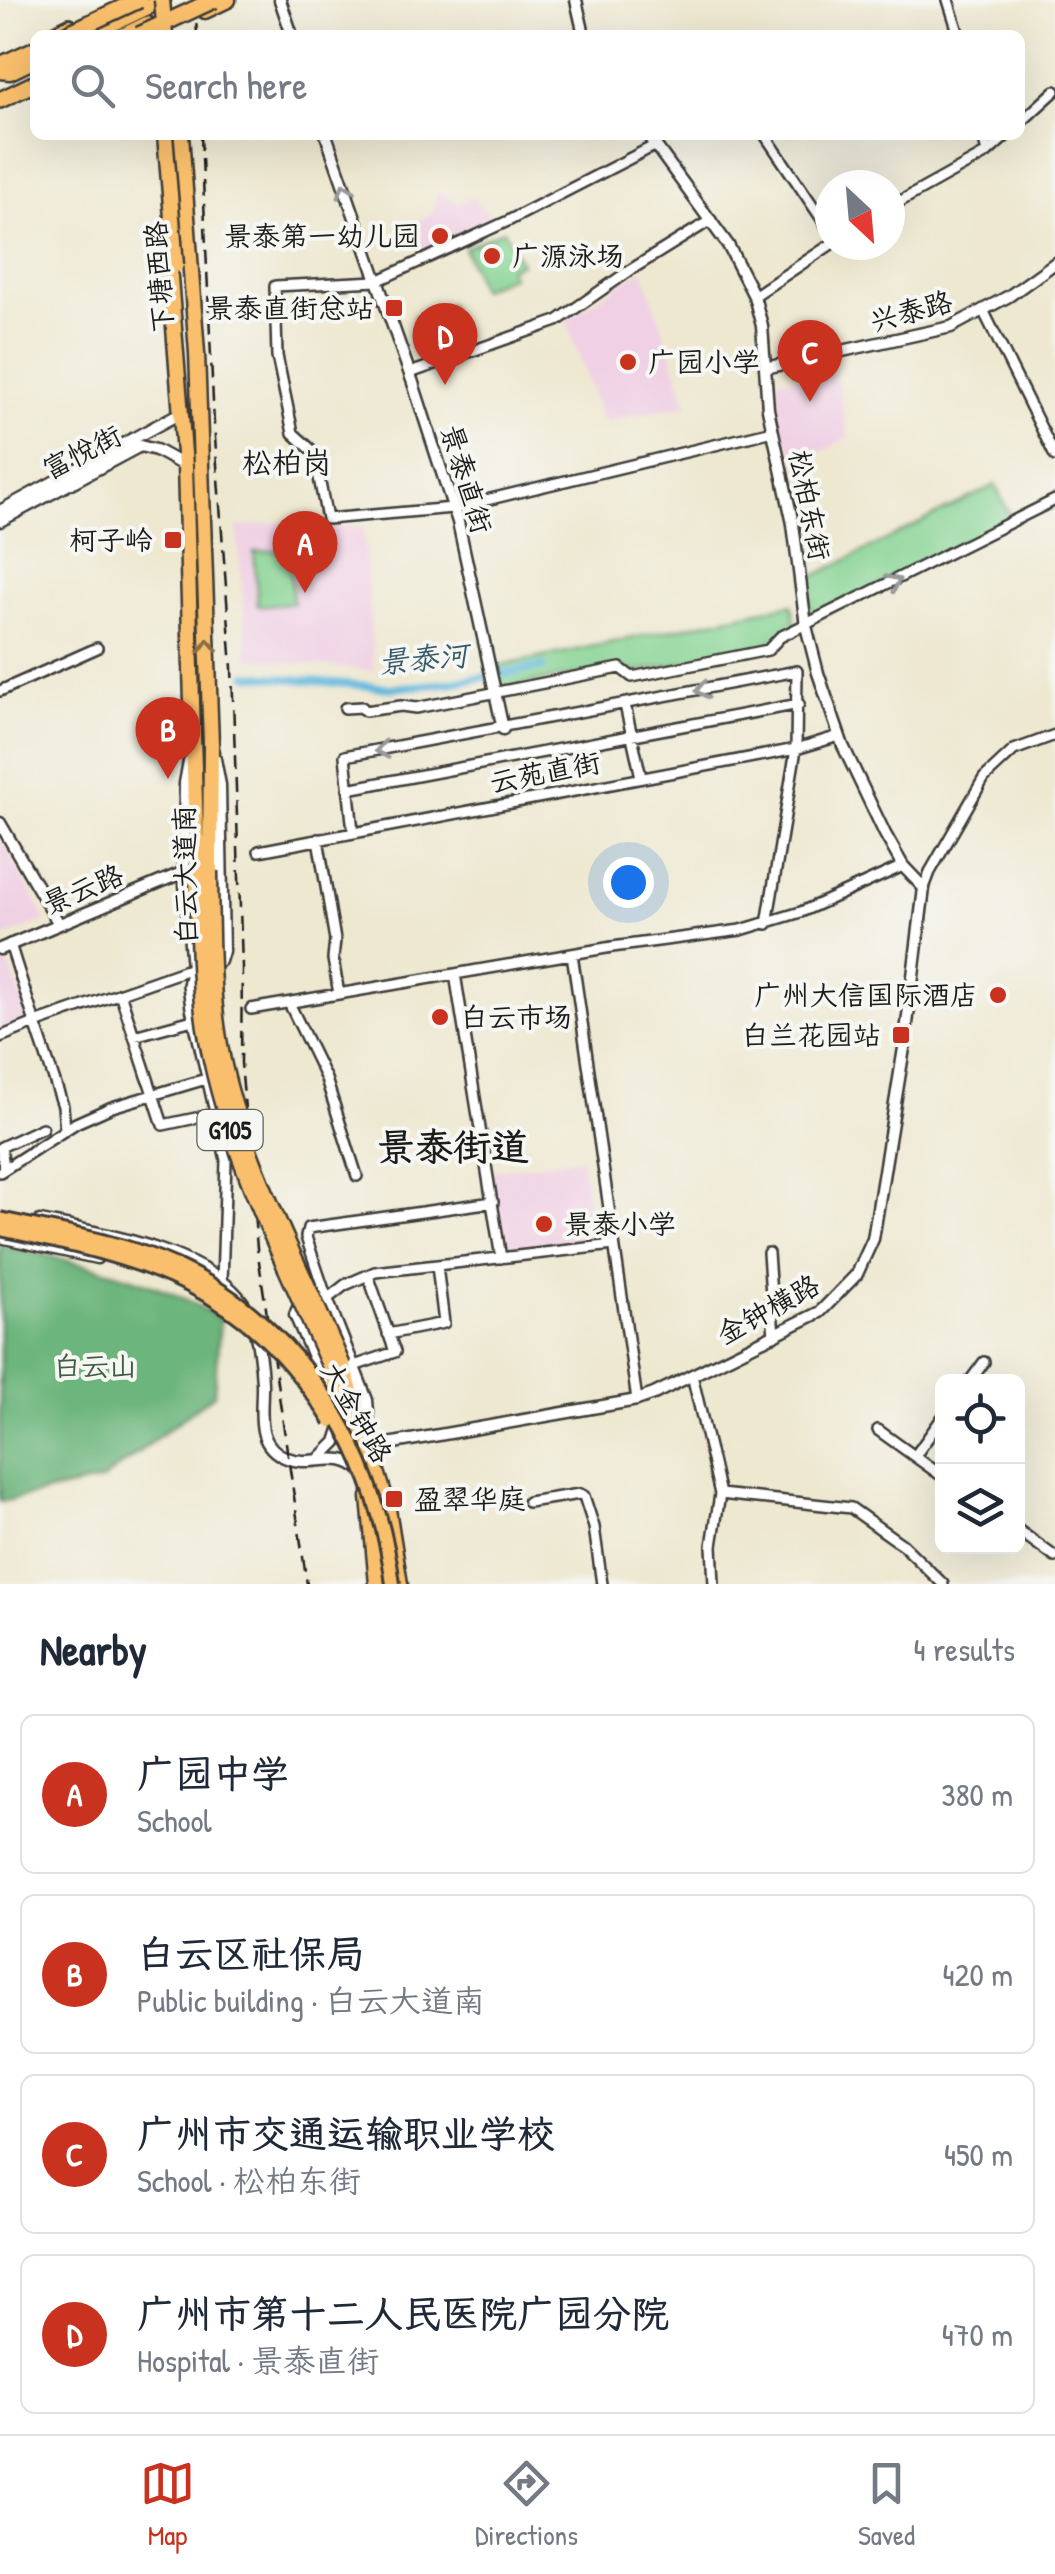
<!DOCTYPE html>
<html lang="en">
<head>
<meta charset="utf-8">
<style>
  :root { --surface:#fff; --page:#f2f2f3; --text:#1f2937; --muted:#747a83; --line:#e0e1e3; --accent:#c8321e }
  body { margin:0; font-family:"Patrick Hand","LXGW WenKai TC",sans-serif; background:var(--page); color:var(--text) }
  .controls { position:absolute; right:30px; bottom:30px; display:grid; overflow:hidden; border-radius:15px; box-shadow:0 10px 40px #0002 }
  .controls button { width:90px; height:90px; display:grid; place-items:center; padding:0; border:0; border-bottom:2px solid var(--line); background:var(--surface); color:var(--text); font:50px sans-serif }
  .compass { position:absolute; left:815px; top:170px; width:90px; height:90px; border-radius:50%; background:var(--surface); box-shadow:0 10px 40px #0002; rotate:154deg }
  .you { position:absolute; left:628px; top:882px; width:35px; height:35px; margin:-25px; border:8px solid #fff; border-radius:50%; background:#1a73e8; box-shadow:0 0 0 15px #1a73e833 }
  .badge { display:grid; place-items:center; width:65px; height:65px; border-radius:50%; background:var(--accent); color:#fff; font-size:32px; font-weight:700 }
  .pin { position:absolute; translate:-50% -82px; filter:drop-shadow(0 2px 5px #0008) }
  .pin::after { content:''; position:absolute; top:52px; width:35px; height:30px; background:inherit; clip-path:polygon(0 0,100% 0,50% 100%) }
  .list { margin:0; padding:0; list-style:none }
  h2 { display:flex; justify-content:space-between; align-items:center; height:130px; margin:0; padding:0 40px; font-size:42px }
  h2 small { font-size:32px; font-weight:400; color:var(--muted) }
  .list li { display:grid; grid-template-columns:65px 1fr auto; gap:30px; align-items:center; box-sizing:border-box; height:160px; margin:0 20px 20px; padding:0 20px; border:2px solid var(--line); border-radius:15px }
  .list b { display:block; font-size:38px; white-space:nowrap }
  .list p { margin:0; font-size:32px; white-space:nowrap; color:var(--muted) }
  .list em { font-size:32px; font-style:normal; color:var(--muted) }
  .icon { flex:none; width:55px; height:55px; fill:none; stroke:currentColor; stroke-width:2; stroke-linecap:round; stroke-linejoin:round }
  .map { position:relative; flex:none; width:1055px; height:1584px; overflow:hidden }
  .search { position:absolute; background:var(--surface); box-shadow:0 10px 40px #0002; left:30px; right:30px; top:30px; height:110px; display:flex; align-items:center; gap:25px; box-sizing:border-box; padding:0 35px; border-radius:15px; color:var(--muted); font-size:38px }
  .sheet { height:850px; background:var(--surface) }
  nav { display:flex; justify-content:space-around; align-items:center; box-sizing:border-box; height:140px; border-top:2px solid var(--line); background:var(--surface); font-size:28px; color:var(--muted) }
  nav a { display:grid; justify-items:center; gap:5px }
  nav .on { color:var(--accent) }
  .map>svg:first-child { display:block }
</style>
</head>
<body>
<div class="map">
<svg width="1055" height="1584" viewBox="0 0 1055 1584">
  <rect width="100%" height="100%" fill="#f6f6f2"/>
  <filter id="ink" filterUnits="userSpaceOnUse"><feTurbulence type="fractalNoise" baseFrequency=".01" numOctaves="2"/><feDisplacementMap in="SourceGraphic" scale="20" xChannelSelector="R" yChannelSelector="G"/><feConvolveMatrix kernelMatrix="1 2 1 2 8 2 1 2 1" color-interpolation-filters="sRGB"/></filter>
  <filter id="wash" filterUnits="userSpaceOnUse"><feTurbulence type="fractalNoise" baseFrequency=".0048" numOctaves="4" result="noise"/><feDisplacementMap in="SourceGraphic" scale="40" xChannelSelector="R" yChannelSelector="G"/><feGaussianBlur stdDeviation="2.25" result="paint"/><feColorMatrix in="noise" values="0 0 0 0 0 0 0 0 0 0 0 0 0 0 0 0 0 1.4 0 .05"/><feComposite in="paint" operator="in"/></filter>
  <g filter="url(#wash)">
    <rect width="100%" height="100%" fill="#eee8d0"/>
    <!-- built -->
    <path fill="#f0d0e4" d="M 438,191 L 458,204 L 472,198 L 494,220 L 422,253 L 420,219 L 434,213 Z
      M 643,269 L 688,405 L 602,421 L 566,320 Z
      M 835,372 L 848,437 L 797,466 L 780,424 L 777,380 Z
      M 312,519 L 319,527 L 363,526 L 374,671 L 248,658 L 237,527 Z
      M 0,836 L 46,920 L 0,939 Z
      M 6,958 L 32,1026 L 0,1037 L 0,961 Z
      M 581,1158 L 593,1241 L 501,1255 L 490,1171 Z"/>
    <!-- green -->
    <path fill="#85d392" stroke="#507857" stroke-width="2.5" d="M 504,230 L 521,263 L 509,268 L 512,276 L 480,289 L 464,248 Z
      M 449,304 L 462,336 L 427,350 L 414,318 Z
      M 995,485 L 1012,519 L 812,620 L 805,581 Z
      M 289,549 L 293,603 L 258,606 L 254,552 Z
      M 792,604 L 796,628 L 759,649 L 635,672 L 620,667 L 501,688 L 496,667 Z"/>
    <!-- forest -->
    <path fill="#6cb57c" stroke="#44684c" stroke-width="2.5" d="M 0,1245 C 68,1261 165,1278 220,1320 L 214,1394 L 101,1481 L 0,1502 Z"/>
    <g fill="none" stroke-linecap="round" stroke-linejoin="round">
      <!-- canal -->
      <path stroke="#5eb7db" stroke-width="8" d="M 247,675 L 390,688 L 448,683 L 543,667"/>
    </g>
  </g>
  <g filter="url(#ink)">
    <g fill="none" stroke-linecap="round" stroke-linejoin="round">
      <defs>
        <path id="minor" d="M 948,0 L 959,35
          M 1020,123 L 1055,91
          M 765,135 L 830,231
          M 983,135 L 987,153
          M 656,145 L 508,221 L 377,281 L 275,286 L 277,356 L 293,433 L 314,452 L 327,519 L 453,508 L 773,431
          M 890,207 L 987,153 L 1007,135
          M 754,296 L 830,245
          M 984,312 L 1055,456
          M 410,373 L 557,321 L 632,269 L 711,220
          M 0,691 L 97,648
          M 625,705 L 641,777
          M 345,708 L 362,707 L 365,711 L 401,706 L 416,708 L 620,668 L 632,677 L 768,650 L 780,637 L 1055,500
          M 348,789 L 799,704
          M 353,831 L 345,756 L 797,671 L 796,749 L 767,924
          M 318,839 L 335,940 L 333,959 L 339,994
          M 259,851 L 796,749 L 839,736
          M 924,888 L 930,872 L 984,778 L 1014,750 L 1055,735
          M 10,944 L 35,1023 L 192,968
          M 572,954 L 637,1400
          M 192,968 L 188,985 L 191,1008 L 226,1160 L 222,1282
          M 455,974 L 501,1258
          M 120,993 L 163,1125 L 210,1115
          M 289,1003 L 326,1079 L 357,1176
          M 251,1009 L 612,947 L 741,930 L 801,912 L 903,866
          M 134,1036 L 189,1021
          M 0,1037 L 35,1023 L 63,1106 L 65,1130
          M 4,1167 L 1,1147 L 42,1128
          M 0,1172 L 76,1123 L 112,1107 L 206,1079
          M 493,1202 L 308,1228 L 306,1237 L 327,1299 L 345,1285 L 375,1272 L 614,1245
          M 768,1253 L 774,1336
          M 388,1334 L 444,1323 L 437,1266
          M 354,1366 L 395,1352 L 368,1275
          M 692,1375 L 720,1494 L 712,1546 L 714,1584
          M 970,1381 L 984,1362
          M 878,1430 L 942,1476
          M 915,1456 L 942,1418
          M 720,1494 L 851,1508 L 903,1545 L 943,1584
          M 528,1502 L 580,1494 L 584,1496 L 594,1527 L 602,1584
          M 1018,1530 L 1055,1557"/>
        <path id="tertiary" d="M 280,0 L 292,35
          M 576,0 L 584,35
          M 326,135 L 413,383 L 458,522 L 503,729
          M 765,368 L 951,327 L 1009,296 L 1055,263
          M 0,511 L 182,412
          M 0,521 L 140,446 L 156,450 L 185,466
          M 189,761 L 185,783 L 184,872 L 192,968 L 210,969 L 220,961 L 223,951 L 220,785 L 215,759
          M 0,823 L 59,924
          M 0,949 L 184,872
          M 40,1221 C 100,1233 211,1251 246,1307
          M 0,1237 L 97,1258
          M 254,1328 C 259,1346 261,1364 262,1383 C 263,1411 253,1445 287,1458 C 313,1468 340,1448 362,1471
          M 332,1400 L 295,1315 L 299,1305 L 319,1296 L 327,1299 L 367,1400 L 371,1447 L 637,1400 L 654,1394 L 820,1312 L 857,1274 L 873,1239 L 904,1048 L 924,888 L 903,866 L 885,834 L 843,746 L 818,673 L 806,626 L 793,524 L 768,409 L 762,326 L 754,296 L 728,245 L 648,135
          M 320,1458 L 336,1442 L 342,1423"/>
        <path id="primary" d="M 49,35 L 70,25
          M 122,35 L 147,23"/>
        <path id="trunk" d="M 205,11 L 228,0
          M 89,35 L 163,0
          M 0,71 L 10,72 L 35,60
          M 181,135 L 197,353 L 211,744 L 210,871
          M 166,227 L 185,466 L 197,871
          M 343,1366 L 387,1503 L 400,1584
          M 332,1372 L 359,1451
          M 369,1497 L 377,1584"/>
        <path id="motorway" d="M 0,65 L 35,49
          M 0,100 L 35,83"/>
      </defs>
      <!-- minor casing -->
      <use href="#minor" stroke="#3c3b37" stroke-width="14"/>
      <!-- tertiary casing -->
      <use href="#tertiary" stroke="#3c3b37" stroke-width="15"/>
      <!-- primary casing -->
      <use href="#primary" stroke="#3c3b37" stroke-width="18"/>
      <!-- trunk casing -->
      <use href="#trunk" stroke="#3c3b37" stroke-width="19"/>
      <!-- motorway casing -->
      <use href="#motorway" stroke="#3c3b37" stroke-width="20"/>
      <!-- minor -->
      <use href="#minor" stroke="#fff" stroke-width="9"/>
      <!-- tertiary -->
      <use href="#tertiary" stroke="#fff" stroke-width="10"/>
      <!-- primary -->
      <use href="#primary" stroke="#f9bf6c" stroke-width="12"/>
      <!-- trunk -->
      <use href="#trunk" stroke="#f9bf6c" stroke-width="14"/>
      <!-- motorway -->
      <use href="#motorway" stroke="#f9bf6c" stroke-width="15"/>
      <!-- rail -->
      <path stroke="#1c1c1c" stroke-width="2.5" stroke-dasharray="15 8" stroke-linecap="butt" d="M 195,0 L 197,35
        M 201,135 L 214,424 L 232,668 L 242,967 L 241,1063 L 257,1248 L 307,1584"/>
      <defs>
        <path id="primary-bridge" d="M 0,1219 C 59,1232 121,1241 176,1266 C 301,1324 376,1450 393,1584
          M 0,1229 C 150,1261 244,1283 331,1421"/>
        <path id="trunk-bridge" d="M 162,0 L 165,35
          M 165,135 L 176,265
          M 197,871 C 198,929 197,988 208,1045 C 230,1160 286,1265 332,1372
          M 210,871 C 211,935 210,998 223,1061 C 246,1168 301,1265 343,1366"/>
        <path id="motorway-bridge" d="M 64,35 L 139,0
          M 139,35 L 214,0"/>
      </defs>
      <!-- primary-bridge casing -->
      <use href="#primary-bridge" stroke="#3c3b37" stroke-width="18" stroke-linecap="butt"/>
      <!-- trunk-bridge casing -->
      <use href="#trunk-bridge" stroke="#3c3b37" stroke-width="19" stroke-linecap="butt"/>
      <!-- motorway-bridge casing -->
      <use href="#motorway-bridge" stroke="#3c3b37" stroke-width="20" stroke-linecap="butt"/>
      <!-- primary-bridge -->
      <use href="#primary-bridge" stroke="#f9bf6c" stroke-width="12"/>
      <!-- trunk-bridge -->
      <use href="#trunk-bridge" stroke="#f9bf6c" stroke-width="14"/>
      <!-- motorway-bridge -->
      <use href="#motorway-bridge" stroke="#f9bf6c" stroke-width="15"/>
    </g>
    <!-- one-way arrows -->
    <defs><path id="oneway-chevron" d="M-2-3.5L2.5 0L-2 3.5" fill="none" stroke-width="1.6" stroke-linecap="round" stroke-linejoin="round" transform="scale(2.5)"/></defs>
    <g stroke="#999">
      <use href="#oneway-chevron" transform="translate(345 190) rotate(-109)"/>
      <use href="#oneway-chevron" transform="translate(894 582) rotate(-26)"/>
      <use href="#oneway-chevron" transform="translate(702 690) rotate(169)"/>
      <use href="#oneway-chevron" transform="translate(382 750) rotate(170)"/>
    </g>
    <use stroke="#8a6e44" href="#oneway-chevron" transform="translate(208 646) rotate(-92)"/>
  </g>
  <!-- markers -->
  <g fill="#c8321e" stroke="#f6f6f2" stroke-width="4">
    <circle cx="440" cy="236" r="10"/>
    <circle cx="492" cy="256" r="10"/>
    <rect x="384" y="298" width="20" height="20" rx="5"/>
    <circle cx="628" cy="362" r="10"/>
    <rect x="163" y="530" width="20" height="20" rx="5"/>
    <circle cx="998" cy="995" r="10"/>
    <circle cx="440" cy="1017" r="10"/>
    <rect x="891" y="1025" width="20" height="20" rx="5"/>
    <circle cx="544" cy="1224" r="10"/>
    <rect x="384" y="1489" width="20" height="20" rx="5"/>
  </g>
  <g text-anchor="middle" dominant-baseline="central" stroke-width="8" stroke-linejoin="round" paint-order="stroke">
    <!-- shield labels -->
    <rect fill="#f6f6f2" stroke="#5d5d5c" stroke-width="2.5" x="197.5" y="1110" width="65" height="40" rx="8"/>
    <g font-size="25" font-weight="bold" fill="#1c1c1c">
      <text x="230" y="1130">G105</text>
    </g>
    <!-- poi labels -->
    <g font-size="28" fill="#1c1c1c" stroke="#f6f6f2" text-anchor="end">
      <text x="420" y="236">景泰第一幼儿园</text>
      <text x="512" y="256" text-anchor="start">广源泳场</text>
      <text x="374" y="308">景泰直街总站</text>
      <text x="648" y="362" text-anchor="start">广园小学</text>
      <text x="153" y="540">柯子岭</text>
      <text x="978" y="995">广州大信国际酒店</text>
      <text x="460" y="1017" text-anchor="start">白云市场</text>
      <text x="881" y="1035">白兰花园站</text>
      <text x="564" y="1224" text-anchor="start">景泰小学</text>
      <text x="414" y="1499" text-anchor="start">盈翠华庭</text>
    </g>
    <!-- street labels -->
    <g font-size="28" fill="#1c1c1c" stroke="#f6f6f2">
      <text transform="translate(159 277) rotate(-94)">下塘西路</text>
      <text transform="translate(911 311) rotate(-15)">兴泰路</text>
      <text transform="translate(82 452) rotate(-27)">富悦街</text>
      <text transform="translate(467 479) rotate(73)">景泰直街</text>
      <text transform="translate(810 505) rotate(79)">松柏东街</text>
      <text transform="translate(545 772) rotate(-11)">云苑直街</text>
      <text transform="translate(185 875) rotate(-91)">白云大道南</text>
      <text transform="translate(83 889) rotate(-23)">景云路</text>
      <text transform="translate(768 1309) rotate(-29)">金钟横路</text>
      <text transform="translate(357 1412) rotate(60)">大金钟路</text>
    </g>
    <!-- park labels -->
    <g font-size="28" fill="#415c45" stroke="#f6f6f2">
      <text x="95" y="1366">白云山</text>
    </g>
    <!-- neighbourhood labels -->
    <g font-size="30" fill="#1c1c1c" stroke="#f6f6f2">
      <text x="287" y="462">松柏岗</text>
    </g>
    <!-- water labels -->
    <g font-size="30" font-style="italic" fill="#365a68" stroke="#f6f6f2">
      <text transform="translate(423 658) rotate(-5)">景泰河</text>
    </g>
    <!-- district labels -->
    <g font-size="38" font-weight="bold" fill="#1c1c1c" stroke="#f6f6f2">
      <text x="453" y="1146">景泰街道</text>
    </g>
  </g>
</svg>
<div class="controls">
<button><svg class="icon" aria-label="locate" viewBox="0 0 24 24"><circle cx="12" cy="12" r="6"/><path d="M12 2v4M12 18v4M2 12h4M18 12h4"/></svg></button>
<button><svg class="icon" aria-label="layers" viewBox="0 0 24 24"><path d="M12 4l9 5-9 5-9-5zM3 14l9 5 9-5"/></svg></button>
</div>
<svg class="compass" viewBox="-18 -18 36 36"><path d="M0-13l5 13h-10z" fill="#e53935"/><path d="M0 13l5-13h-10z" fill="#747a83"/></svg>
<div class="you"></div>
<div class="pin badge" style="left:305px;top:593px">A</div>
<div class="pin badge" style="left:168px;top:779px">B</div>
<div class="pin badge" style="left:810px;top:402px">C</div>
<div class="pin badge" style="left:445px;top:385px">D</div>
<div class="search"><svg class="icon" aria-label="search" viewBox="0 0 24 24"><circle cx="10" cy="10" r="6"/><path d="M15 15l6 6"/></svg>Search here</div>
</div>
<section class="sheet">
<h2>Nearby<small>4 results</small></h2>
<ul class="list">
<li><span class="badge">A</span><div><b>广园中学</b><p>School</p></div><em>380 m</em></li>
<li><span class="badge">B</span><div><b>白云区社保局</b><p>Public building · 白云大道南</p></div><em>420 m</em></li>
<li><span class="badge">C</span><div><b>广州市交通运输职业学校</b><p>School · 松柏东街</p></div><em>450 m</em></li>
<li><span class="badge">D</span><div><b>广州市第十二人民医院广园分院</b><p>Hospital · 景泰直街</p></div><em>470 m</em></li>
</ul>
</section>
<nav>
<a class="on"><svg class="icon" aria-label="map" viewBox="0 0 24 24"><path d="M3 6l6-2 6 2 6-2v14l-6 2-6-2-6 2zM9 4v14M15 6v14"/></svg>Map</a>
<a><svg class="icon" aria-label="directions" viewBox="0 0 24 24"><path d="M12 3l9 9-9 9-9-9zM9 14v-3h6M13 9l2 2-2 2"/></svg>Directions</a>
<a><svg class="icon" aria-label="saved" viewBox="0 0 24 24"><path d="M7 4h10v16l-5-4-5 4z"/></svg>Saved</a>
</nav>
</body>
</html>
